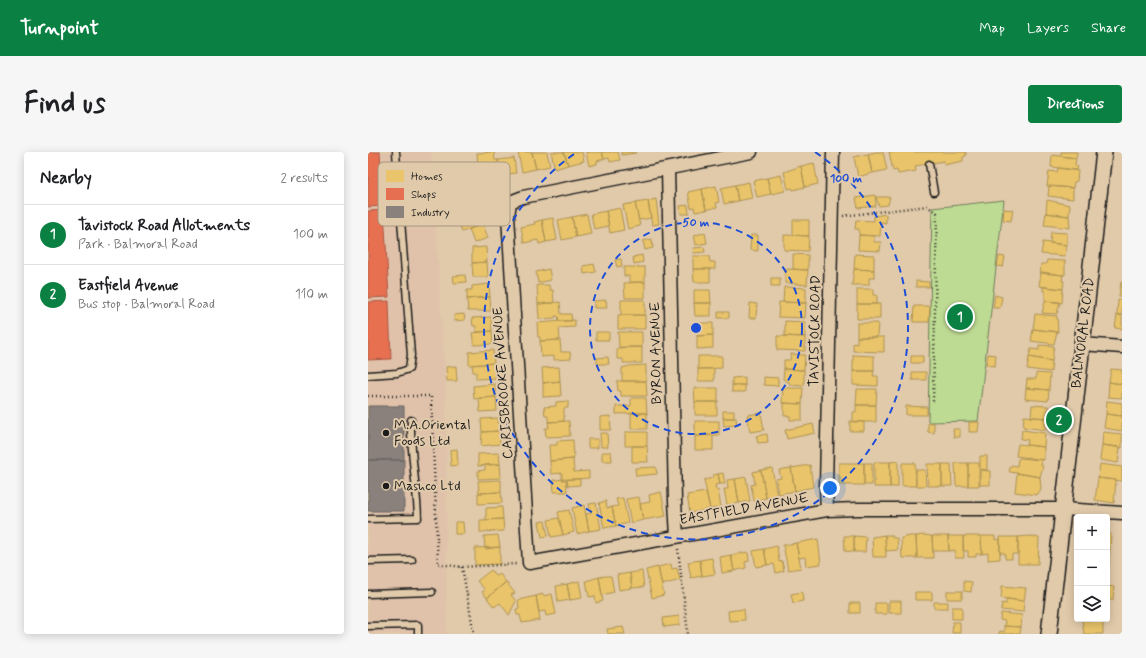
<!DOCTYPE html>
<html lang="en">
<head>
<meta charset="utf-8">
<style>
  :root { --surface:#fff; --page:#f6f6f6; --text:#202124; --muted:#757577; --line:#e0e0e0; --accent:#0b8043 }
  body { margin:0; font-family:Mynerve,sans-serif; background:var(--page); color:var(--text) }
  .controls { position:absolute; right:12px; bottom:12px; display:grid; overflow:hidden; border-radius:4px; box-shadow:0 2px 10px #0003 }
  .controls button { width:36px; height:36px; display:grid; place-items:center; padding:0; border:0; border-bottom:1px solid var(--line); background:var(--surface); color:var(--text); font:20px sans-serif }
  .you { position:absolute; left:462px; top:336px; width:14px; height:14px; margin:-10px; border:3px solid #fff; border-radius:50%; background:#1a73e8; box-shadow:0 0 0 6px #1a73e833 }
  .badge { display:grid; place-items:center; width:26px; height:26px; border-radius:50%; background:var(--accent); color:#fff; font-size:13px; font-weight:700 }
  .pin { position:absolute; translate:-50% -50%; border:2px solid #fff; box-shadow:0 1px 4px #0006 }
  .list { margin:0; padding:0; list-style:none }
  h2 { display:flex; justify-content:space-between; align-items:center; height:52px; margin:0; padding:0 16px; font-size:17px }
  h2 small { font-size:13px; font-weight:400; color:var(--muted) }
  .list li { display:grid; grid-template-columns:26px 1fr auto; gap:12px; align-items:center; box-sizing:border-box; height:60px; padding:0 16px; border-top:1px solid var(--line) }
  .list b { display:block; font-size:15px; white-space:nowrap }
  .list p { margin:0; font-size:13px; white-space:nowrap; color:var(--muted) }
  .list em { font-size:13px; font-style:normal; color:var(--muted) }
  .icon { flex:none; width:22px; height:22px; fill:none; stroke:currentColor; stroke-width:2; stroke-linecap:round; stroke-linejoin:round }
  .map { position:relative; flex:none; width:754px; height:482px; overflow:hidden; border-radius:4px }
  header { display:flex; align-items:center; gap:24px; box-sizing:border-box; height:56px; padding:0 20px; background:var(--accent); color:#fff }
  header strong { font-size:19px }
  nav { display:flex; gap:22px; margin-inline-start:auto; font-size:14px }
  .intro { display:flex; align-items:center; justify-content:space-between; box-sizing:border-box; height:96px; padding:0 24px }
  h1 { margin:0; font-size:28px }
  .button { padding:10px 18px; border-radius:4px; background:var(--accent); color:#fff; font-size:14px; font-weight:700 }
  main { display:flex; gap:24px; padding:0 24px }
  aside { flex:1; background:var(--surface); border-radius:4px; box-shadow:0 2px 10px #0003 }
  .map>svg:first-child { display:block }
</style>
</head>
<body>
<header>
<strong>Turnpoint</strong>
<nav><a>Map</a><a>Layers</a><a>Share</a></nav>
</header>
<div class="intro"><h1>Find us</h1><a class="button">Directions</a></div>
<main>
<aside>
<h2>Nearby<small>2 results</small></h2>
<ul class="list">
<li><span class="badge">1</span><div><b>Tavistock Road Allotments</b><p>Park · Balmoral Road</p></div><em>100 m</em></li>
<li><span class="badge">2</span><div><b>Eastfield Avenue</b><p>Bus stop · Balmoral Road</p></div><em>110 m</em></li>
</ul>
</aside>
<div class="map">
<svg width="754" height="482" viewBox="0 0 754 482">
  <rect width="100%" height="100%" fill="#e1caaa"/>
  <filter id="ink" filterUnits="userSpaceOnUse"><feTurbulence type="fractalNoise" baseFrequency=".025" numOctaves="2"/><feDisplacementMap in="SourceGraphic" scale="8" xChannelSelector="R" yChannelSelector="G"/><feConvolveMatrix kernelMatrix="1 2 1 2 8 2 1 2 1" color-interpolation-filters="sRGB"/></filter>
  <g filter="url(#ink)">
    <!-- built -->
    <path fill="#e0c2aa" d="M 0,0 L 63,0 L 78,238 L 79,482 L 0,482 Z"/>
    <!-- green -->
    <path fill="#bedb93" stroke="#6d7c58" d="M 636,48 L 610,269 L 560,270 L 564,56 Z"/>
    <!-- homes -->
    <path fill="#e9c46a" stroke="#ac9253" d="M 126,0 L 127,8 L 130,8 L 132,23 L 118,24 L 117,15 L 110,16 L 109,1 Z
      M 150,0 L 164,0 L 168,17 L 154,20 Z
      M 164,0 L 179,0 L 182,14 L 168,17 Z
      M 183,0 L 196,0 L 200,13 L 187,17 Z
      M 196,0 L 214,0 L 216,9 L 200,13 Z
      M 218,0 L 234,0 L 236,7 L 229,9 L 229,12 L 221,14 Z
      M 234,0 L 250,0 L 252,8 L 242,10 L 241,6 L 236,7 Z
      M 253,0 L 267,0 L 268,1 L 254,3 Z
      M 508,0 L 515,0 L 519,18 L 504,21 L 500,2 Z
      M 521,0 L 598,0 L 598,4 L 595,5 L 595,9 L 576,13 L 576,9 L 547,14 L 548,19 L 530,22 L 529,18 L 525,19 Z
      M 693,0 L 709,0 L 708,6 L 693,4 Z
      M 500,2 L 504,21 L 490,25 L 486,5 Z
      M 684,3 L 708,6 L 707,13 L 710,14 L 709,18 L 683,15 Z
      M 146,6 L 148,21 L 132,23 L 130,8 Z
      M 446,11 L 450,32 L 437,35 L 433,14 Z
      M 433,14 L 437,35 L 425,38 L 424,36 L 420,37 L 416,20 Z
      M 690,16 L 710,19 L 709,29 L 706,30 L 705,36 L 679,34 L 681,19 L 689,20 Z
      M 413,23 L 417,39 L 403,42 L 399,26 Z
      M 399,26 L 403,42 L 389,45 L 385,29 Z
      M 381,30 L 384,46 L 370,49 L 367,33 Z
      M 367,33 L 370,49 L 356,52 L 353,36 Z
      M 348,34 L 351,50 L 348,51 L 349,55 L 338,58 L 334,37 Z
      M 681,34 L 705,36 L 705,47 L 680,44 Z
      M 334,37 L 338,58 L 327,60 L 326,55 L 323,56 L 320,40 Z
      M 507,43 L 508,54 L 490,56 L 488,46 Z
      M 508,45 L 522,45 L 520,53 L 511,54 Z
      M 288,47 L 291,72 L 284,73 L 280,49 Z
      M 679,48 L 702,53 L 701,64 L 678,61 Z
      M 280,49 L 283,66 L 271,68 L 267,51 Z
      M 267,51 L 272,74 L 260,77 L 255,53 Z
      M 320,53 L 321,62 L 313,62 L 312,54 Z
      M 252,56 L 256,78 L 242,81 L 238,59 Z
      M 636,57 L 645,58 L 643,69 L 635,68 Z
      M 110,59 L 115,72 L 94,80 L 89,67 Z
      M 238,59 L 241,74 L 226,77 L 223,62 Z
      M 678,61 L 701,64 L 702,76 L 676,73 Z
      M 219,62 L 223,82 L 208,85 L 204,65 Z
      M 518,62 L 518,71 L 513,70 L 512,84 L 491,83 L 491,77 L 487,77 L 488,68 L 506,69 L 506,64 Z
      M 204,65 L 208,85 L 194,88 L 190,68 Z
      M 185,66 L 189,88 L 178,90 L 174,68 Z
      M 174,68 L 178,90 L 171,92 L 170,88 L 156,91 L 153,75 L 167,72 L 166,70 Z
      M 425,68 L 441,68 L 441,84 L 425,83 Z
      M 115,72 L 120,86 L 106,91 L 101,77 Z
      M 683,80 L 699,81 L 699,93 L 682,91 Z
      M 337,81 L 339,91 L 328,93 L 326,83 Z
      M 383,83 L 390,83 L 390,99 L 382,98 Z
      M 416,83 L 441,84 L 440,99 L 416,98 Z
      M 491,83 L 506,84 L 506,90 L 513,90 L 512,99 L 490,98 Z
      M 284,87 L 285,96 L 277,98 L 275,89 Z
      M 675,90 L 699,93 L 697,104 L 673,102 Z
      M 118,95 L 119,110 L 104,111 L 104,96 Z
      M 336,95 L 337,100 L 326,101 L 325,96 Z
      M 425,102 L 440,103 L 440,118 L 425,117 Z
      M 487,102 L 506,103 L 506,118 L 486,117 Z
      M 274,103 L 275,110 L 266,112 L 265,105 Z
      M 325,104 L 341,104 L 342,110 L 347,110 L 347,117 L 325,117 Z
      M 631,104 L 637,105 L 635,115 L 629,114 Z
      M 253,107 L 254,114 L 249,115 L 247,108 Z
      M 679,108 L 697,109 L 697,123 L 672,121 L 673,112 L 678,112 Z
      M 119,110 L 120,125 L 105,125 L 104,111 Z
      M 226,112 L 228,120 L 216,122 L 215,114 Z
      M 256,115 L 277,115 L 277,130 L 261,130 L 261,124 L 256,124 Z
      M 181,117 L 183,128 L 170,131 L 168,120 Z
      M 325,117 L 342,117 L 342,130 L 326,130 Z
      M 417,117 L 440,118 L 439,133 L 417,131 Z
      M 486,117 L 506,118 L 506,126 L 501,126 L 501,133 L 484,133 Z
      M 673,120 L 695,123 L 694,129 L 696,129 L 695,137 L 671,134 Z
      M 97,123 L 98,130 L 86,131 L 85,124 Z
      M 403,126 L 412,126 L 412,134 L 403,134 Z
      M 548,129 L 561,130 L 561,135 L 548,135 Z
      M 277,130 L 277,146 L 257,146 L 256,131 Z
      M 753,130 L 754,130 L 754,144 L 751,144 Z
      M 121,132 L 122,145 L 99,147 L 99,138 L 104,138 L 104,134 Z
      M 169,133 L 181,133 L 182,138 L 185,138 L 186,151 L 170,152 Z
      M 416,135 L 438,136 L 438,151 L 415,150 Z
      M 675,135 L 695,137 L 694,151 L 677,149 L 677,139 L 675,139 Z
      M 489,137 L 505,137 L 505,143 L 509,143 L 509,152 L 489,152 Z
      M 326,138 L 342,138 L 343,151 L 326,151 Z
      M 627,143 L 634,145 L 632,156 L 625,156 Z
      M 122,145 L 123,159 L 100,159 L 99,147 Z
      M 238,148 L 239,156 L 226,156 L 226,149 Z
      M 253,148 L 277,148 L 277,163 L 253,163 Z
      M 750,148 L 754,148 L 754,163 L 749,163 Z
      M 677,149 L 692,150 L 689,162 L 674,161 Z
      M 192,150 L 193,162 L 203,162 L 204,169 L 191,169 L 190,164 L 187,164 L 187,166 L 171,167 L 170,152 Z
      M 411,150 L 438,151 L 437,166 L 410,165 Z
      M 326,151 L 343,151 L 343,164 L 327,164 Z
      M 382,151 L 389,152 L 388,166 L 381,166 Z
      M 489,152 L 512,152 L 512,167 L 489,167 Z
      M 546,154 L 562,154 L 561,170 L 545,170 Z
      M 350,160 L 361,160 L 361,166 L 350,166 Z
      M 96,162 L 97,168 L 86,169 L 86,163 Z
      M 667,162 L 689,164 L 690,180 L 665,177 Z
      M 250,163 L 277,163 L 277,177 L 250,177 Z
      M 749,163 L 754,163 L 754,177 L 747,176 Z
      M 123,165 L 124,179 L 108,180 L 108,174 L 105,174 L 104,166 Z
      M 207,168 L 207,175 L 191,176 L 192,188 L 172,189 L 172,185 L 170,185 L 169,171 Z
      M 417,169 L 437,170 L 437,185 L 417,184 Z
      M 329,171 L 345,171 L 345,183 L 329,184 Z
      M 489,171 L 510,171 L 509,185 L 489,185 Z
      M 665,177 L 689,180 L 686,192 L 663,189 Z
      M 124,179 L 125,192 L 106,193 L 104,181 Z
      M 228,180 L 241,180 L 241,188 L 228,188 Z
      M 250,180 L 274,180 L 274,195 L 251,195 Z
      M 345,183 L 345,196 L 329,197 L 329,184 Z
      M 409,184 L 437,185 L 437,199 L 409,198 Z
      M 489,185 L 516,185 L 516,200 L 485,199 L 485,191 L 489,192 Z
      M 192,188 L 193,200 L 202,200 L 203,207 L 186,208 L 186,204 L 173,205 L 172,189 Z
      M 671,193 L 686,194 L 684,209 L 661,205 L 663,197 L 671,198 Z
      M 274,195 L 274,211 L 255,211 L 255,207 L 249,207 L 249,196 Z
      M 125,198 L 126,211 L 101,213 L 101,200 Z
      M 423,202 L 437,203 L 436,218 L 416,217 L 416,208 L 422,208 Z
      M 620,202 L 628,203 L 627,214 L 618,213 Z
      M 485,203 L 506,204 L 506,219 L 485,219 Z
      M 330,204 L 354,204 L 354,216 L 330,217 Z
      M 543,204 L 555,204 L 555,211 L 543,211 Z
      M 240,205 L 241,212 L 229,212 L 229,206 Z
      M 661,205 L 684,209 L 683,220 L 659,217 Z
      M 126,211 L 128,226 L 108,227 L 108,220 L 105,220 L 104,213 Z
      M 278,213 L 278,229 L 254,229 L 254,216 L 261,214 Z
      M 88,214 L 89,229 L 79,229 L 78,215 Z
      M 191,215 L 192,229 L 175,231 L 174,216 Z
      M 330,217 L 346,217 L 346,229 L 330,229 Z
      M 416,217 L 436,218 L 436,234 L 422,233 L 422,231 L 415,227 Z
      M 743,217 L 754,218 L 754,232 L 741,230 Z
      M 485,219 L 506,219 L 505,224 L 510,224 L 510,234 L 485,233 Z
      M 544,220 L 558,220 L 558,228 L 544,228 Z
      M 668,221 L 682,222 L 681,238 L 658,236 L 659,227 L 668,227 Z
      M 377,225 L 377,233 L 364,233 L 364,226 Z
      M 396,225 L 410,226 L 410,234 L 396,233 Z
      M 192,229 L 193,244 L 175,245 L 175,231 Z
      M 249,229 L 278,229 L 279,244 L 253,244 L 253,239 L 250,239 Z
      M 741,230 L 754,232 L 754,246 L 740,245 Z
      M 127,232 L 128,245 L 106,247 L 105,234 Z
      M 364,233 L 377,233 L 377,240 L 364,240 Z
      M 326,236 L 350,236 L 350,250 L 327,250 Z
      M 415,236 L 435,236 L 434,252 L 414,251 Z
      M 658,236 L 681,238 L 680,249 L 657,247 Z
      M 489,237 L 509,237 L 508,253 L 488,253 Z
      M 128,245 L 129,259 L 112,260 L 111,246 Z
      M 263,246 L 278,246 L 279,261 L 248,262 L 248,254 L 263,254 Z
      M 200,249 L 200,256 L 196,256 L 196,269 L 180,270 L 180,264 L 177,264 L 176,255 L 188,254 L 188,250 Z
      M 739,249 L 754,251 L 754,264 L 738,262 Z
      M 327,250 L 349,250 L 349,263 L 327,263 Z
      M 416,251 L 434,252 L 434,268 L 422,268 L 422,264 L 416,264 Z
      M 488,253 L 508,253 L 508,270 L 485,270 L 485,260 L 488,260 Z
      M 664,253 L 680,254 L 679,266 L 663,265 Z
      M 538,254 L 559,255 L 559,263 L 538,263 Z
      M 355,259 L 366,259 L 366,266 L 355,266 Z
      M 263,261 L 279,261 L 279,277 L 263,277 Z
      M 393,261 L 396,278 L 382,280 L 379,263 Z
      M 738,262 L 754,264 L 754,279 L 736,276 Z
      M 242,264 L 243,278 L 232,278 L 232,265 Z
      M 656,264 L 679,266 L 677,278 L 655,275 Z
      M 130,266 L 131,279 L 114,280 L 113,267 Z
      M 355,266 L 368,266 L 369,273 L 356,274 Z
      M 201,269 L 202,284 L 178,285 L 177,276 L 181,276 L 180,270 Z
      M 327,269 L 351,269 L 351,283 L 327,284 Z
      M 482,269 L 496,270 L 496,279 L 482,279 Z
      M 601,270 L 611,270 L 610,280 L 601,280 Z
      M 560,271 L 566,271 L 566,281 L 560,280 Z
      M 445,272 L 447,281 L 419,287 L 417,278 Z
      M 585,277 L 592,277 L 592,285 L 586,285 Z
      M 654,278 L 677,281 L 676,295 L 659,293 L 660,288 L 653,287 Z
      M 131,279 L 132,292 L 113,294 L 114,280 Z
      M 257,280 L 279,280 L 279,294 L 257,294 Z
      M 735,280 L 754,282 L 754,296 L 734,293 Z
      M 232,281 L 239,281 L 240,295 L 233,295 Z
      M 399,282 L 400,290 L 390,291 L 388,284 Z
      M 345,283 L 345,298 L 327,298 L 327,284 Z
      M 220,287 L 230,287 L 230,296 L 220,296 Z
      M 205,288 L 206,307 L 182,309 L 181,293 L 189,293 L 189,289 Z
      M 650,292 L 676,295 L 676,308 L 648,304 Z
      M 734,293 L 752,295 L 750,311 L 732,308 Z
      M 264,294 L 279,294 L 280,310 L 264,310 Z
      M 89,297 L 90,313 L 83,314 L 82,298 Z
      M 234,300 L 243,300 L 244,309 L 234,309 Z
      M 131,301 L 132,312 L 110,314 L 110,302 Z
      M 612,304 L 619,304 L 619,318 L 612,317 Z
      M 652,306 L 674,308 L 673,313 L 675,314 L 672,325 L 642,320 L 641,319 L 643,313 L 649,314 L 650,307 Z
      M 205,307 L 206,320 L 221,319 L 221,326 L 194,328 L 194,321 L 183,322 L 182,309 Z
      M 530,309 L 530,335 L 522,335 L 522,310 Z
      M 506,310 L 522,310 L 522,335 L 506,335 Z
      M 471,311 L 496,311 L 496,333 L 471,333 Z
      M 496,311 L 504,311 L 504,333 L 496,333 Z
      M 534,311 L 547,311 L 548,334 L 534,334 Z
      M 587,311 L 600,311 L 600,334 L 588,334 Z
      M 600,311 L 611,311 L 611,334 L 600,334 Z
      M 132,312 L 133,326 L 110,327 L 110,319 L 117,318 L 117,313 Z
      M 559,312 L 574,312 L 574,334 L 560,334 Z
      M 574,312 L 583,312 L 584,334 L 574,334 Z
      M 732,312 L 754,315 L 754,329 L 730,326 Z
      M 442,313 L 445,335 L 427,339 L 423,316 Z
      M 288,315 L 289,322 L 268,324 L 267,316 Z
      M 404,316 L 409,344 L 398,346 L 393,318 Z
      M 423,316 L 427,339 L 410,342 L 408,327 L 413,326 L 411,318 Z
      M 393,318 L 398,346 L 386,349 L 383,333 L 387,332 L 385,320 Z
      M 548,318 L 557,318 L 558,334 L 548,334 Z
      M 612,318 L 622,319 L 622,333 L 612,333 Z
      M 355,321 L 357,332 L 352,332 L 350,322 Z
      M 649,321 L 672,325 L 673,337 L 669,343 L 647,340 Z
      M 350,322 L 352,332 L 347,333 L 348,338 L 350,338 L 353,355 L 342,357 L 336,328 L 345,326 L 345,323 Z
      M 378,325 L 382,349 L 371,351 L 367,327 Z
      M 730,326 L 748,328 L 746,351 L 727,348 Z
      M 198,327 L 199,340 L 186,340 L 185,328 Z
      M 199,327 L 212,327 L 212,333 L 200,334 Z
      M 367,327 L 371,351 L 359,353 L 356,337 L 360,337 L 359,328 Z
      M 133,328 L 133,340 L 111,341 L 110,329 Z
      M 133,340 L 134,351 L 110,352 L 110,341 Z
      M 293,340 L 298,364 L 275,368 L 272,352 L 282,350 L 281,343 Z
      M 338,340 L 342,357 L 322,361 L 319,343 Z
      M 271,345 L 275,368 L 263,371 L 258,347 Z
      M 255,346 L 260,371 L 248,374 L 244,355 L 250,354 L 248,347 Z
      M 238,349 L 239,356 L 244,355 L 248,374 L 236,376 L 231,351 Z
      M 228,351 L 233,377 L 221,379 L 218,362 L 223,361 L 221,352 Z
      M 216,353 L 221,379 L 209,382 L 204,356 Z
      M 134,355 L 135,367 L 118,368 L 118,356 Z
      M 201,358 L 206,380 L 195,383 L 190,360 Z
      M 191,366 L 195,383 L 183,385 L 180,368 Z
      M 135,367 L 136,379 L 112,380 L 112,368 Z
      M 177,369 L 180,384 L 174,385 L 171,370 Z
      M 87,370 L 95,370 L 96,382 L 87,382 Z
      M 739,382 L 743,382 L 742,398 L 739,398 Z
      M 130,383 L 132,395 L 117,397 L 116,384 Z
      M 517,383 L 518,405 L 505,405 L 504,385 Z
      M 517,383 L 524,383 L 525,386 L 529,386 L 530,398 L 518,399 Z
      M 555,383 L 564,384 L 565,406 L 549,406 L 548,384 Z
      M 476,384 L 486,384 L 486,400 L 477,399 Z
      M 486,384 L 498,385 L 497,400 L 486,400 Z
      M 542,384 L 548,384 L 549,406 L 534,406 L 533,386 Z
      M 564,384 L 580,384 L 581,399 L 565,399 Z
      M 580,384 L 595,384 L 596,406 L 587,406 L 587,398 L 581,399 Z
      M 595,384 L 613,384 L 614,402 L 608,402 L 608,405 L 600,405 L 600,399 L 595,399 Z
      M 613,384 L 627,384 L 627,388 L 632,387 L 632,407 L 620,408 L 620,401 L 614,402 Z
      M 663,384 L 671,386 L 670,412 L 650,412 L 650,385 Z
      M 632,385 L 650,385 L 650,402 L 644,402 L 644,407 L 637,407 L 637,401 L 632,401 Z
      M 450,387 L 453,412 L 438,414 L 437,405 L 431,406 L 428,391 Z
      M 428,391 L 433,416 L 420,418 L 415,393 Z
      M 409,394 L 411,410 L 414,409 L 416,419 L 408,421 L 406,412 L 399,413 L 396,397 Z
      M 132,395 L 132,412 L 107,413 L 107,396 Z
      M 396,397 L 399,413 L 388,415 L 385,399 Z
      M 739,398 L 742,398 L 741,414 L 739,414 Z
      M 380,400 L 381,409 L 377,410 L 378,416 L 366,419 L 363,403 Z
      M 363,403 L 366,419 L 354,421 L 352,405 Z
      M 344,406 L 347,422 L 334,424 L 332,408 Z
      M 332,408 L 334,424 L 323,426 L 320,410 Z
      M 303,412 L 304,417 L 309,416 L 312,428 L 294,433 L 290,415 Z
      M 290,415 L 296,443 L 284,446 L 278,418 Z
      M 123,418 L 128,424 L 132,422 L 138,430 L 119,446 L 114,440 L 117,438 L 109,429 Z
      M 274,419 L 276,435 L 264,436 L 262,421 Z
      M 262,421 L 264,436 L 251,438 L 249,423 Z
      M 237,424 L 243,424 L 246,440 L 234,443 L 231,425 Z
      M 231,425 L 235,449 L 228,451 L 227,444 L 221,445 L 218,429 Z
      M 211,429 L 214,446 L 202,448 L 199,432 Z
      M 596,429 L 604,430 L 603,440 L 596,439 Z
      M 138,430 L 147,441 L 143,443 L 148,449 L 141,463 L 132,451 L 126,455 L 119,446 Z
      M 199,432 L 202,448 L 190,450 L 188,434 Z
      M 634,434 L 658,436 L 656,449 L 633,446 Z
      M 739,434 L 746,435 L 745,448 L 739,448 Z
      M 579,439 L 594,439 L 594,447 L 579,447 Z
      M 434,440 L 435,449 L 425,451 L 423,442 Z
      M 547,440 L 564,440 L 564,448 L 547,448 Z
      M 175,442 L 175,444 L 184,442 L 188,462 L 178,464 L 177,459 L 171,460 L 168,444 Z
      M 168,444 L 172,468 L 154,471 L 152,463 L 149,463 L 148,457 L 151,457 L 150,448 Z
      M 638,447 L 656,449 L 655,460 L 633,458 L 634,451 L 638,452 Z
      M 521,449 L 533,449 L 533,461 L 521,461 Z
      M 566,450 L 580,450 L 580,456 L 566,456 Z
      M 482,451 L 492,451 L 492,461 L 482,461 Z
      M 507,451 L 519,451 L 519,462 L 507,462 Z
      M 584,455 L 594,455 L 594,467 L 584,467 Z
      M 376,457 L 377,468 L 361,469 L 360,459 Z
      M 633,461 L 654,463 L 653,475 L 636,474 L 637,469 L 632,468 Z
      M 311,464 L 312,473 L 296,475 L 295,466 Z
      M 714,467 L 735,467 L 735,468 L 714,468 Z
      M 714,468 L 735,468 L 735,482 L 716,482 Z
      M 585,470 L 592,470 L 592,481 L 584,481 Z
      M 636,474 L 653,475 L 652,482 L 631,482 L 631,479 L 636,480 Z
      M 255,475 L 257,482 L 240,482 L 239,477 Z"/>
    <!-- shops -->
    <path fill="#e76f51" stroke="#aa5641" d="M 0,0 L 12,0 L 16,54 L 0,55 Z
      M 16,58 L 21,145 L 0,146 L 0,59 Z
      M 21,149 L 23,207 L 0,208 L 0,150 Z"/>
    <!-- industry -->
    <path fill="#8a817c" stroke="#69635f" d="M 0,254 L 36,254 L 36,308 L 0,308 Z
      M 0,308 L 36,308 L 36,359 L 0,359 Z"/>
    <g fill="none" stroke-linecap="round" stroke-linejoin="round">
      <defs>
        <path id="service" d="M 561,12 L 566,40
          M 0,223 L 29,221 L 41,217 L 43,203 L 28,0
          M 0,367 L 50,366 C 49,333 42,301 43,268
          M 0,409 L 44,408
          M 0,442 L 64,440
          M 0,474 L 50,473 L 50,482"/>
        <path id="minor" d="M 383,0 L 155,45 L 142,50 L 140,64 L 161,411 L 459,358 L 490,357 L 695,357 L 754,361
          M 300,17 L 307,349 L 309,385
          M 714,192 L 754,195
          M 459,358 L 458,335 L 465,0"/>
        <path id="tertiary" d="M 681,482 L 736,0"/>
      </defs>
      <!-- service casing -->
      <use href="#service" stroke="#1c1c1c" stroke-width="9"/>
      <!-- minor casing -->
      <use href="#minor" stroke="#1c1c1c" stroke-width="15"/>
      <!-- tertiary casing -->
      <use href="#tertiary" stroke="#1c1c1c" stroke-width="18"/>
      <!-- path -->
      <path stroke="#1c1c1c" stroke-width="2.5" stroke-dasharray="1 3" stroke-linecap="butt" d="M 475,64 L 559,54 L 569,61 L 565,251
        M 0,244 L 63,244 L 70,412 L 94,415 L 149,412
        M 310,397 L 320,482
        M 94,415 L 106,482"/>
      <!-- service -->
      <use href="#service" stroke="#e1caaa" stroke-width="6"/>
      <!-- minor -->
      <use href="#minor" stroke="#e1caaa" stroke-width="12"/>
      <!-- tertiary -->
      <use href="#tertiary" stroke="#e1caaa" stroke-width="15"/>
    </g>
  </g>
  <!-- distance rings -->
  <g fill="none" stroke="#1d4ed8" stroke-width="2" stroke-dasharray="7 5">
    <circle cx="328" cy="176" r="106"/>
    <path d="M447 0A212 212 0 1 1 209 0"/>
  </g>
  <!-- markers -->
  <g fill="#1c1c1c" stroke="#e1caaa" stroke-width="1.5">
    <circle cx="18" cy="281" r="4"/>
    <circle cx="18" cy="334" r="4"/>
  </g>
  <g text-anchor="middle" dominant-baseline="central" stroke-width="4" stroke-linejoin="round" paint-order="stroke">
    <!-- street labels -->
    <g font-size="14" fill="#1c1c1c" stroke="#e1caaa">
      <text transform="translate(447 179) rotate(-89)">TAVISTOCK ROAD</text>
      <text transform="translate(715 181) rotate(-83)">BALMORAL ROAD</text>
      <text transform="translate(288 201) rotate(-91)">BYRON AVENUE</text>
      <text transform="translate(135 231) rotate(-94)">CARISBROOKE AVENUE</text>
      <text transform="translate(376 357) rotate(-10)">EASTFIELD AVENUE</text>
    </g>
    <!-- poi labels -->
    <g font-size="14" fill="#1c1c1c" stroke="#e1caaa" text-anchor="start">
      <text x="26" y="273">M.A.Oriental<tspan x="26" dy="16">Foods Ltd</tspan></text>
      <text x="26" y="334">Mashco Ltd</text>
    </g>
  </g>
  <!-- legend -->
  <rect x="10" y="10" width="132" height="64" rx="6" fill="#e1caaa" stroke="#a6967f" stroke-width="1"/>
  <rect x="18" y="18" width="18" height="12" fill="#e9c46a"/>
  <rect x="18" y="36" width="18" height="12" fill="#e76f51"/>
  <rect x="18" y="54" width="18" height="12" fill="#8a817c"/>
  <g font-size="11" fill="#1c1c1c">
    <text x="43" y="28">Homes</text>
    <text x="43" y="46">Shops</text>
    <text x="43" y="64">Industry</text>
  </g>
  <circle cx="328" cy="176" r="6" fill="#1d4ed8" stroke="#e1caaa" stroke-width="2"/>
  <g font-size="12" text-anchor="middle" font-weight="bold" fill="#1d4ed8" stroke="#e1caaa" stroke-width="4" stroke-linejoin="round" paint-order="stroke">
    <text x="478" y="30">100 m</text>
    <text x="328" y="74">50 m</text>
  </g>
</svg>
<div class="controls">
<button>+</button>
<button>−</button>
<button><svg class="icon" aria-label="layers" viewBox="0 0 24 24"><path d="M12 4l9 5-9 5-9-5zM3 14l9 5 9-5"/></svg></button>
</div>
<div class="you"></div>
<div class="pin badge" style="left:592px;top:165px">1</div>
<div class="pin badge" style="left:691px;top:268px">2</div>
</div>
</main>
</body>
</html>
